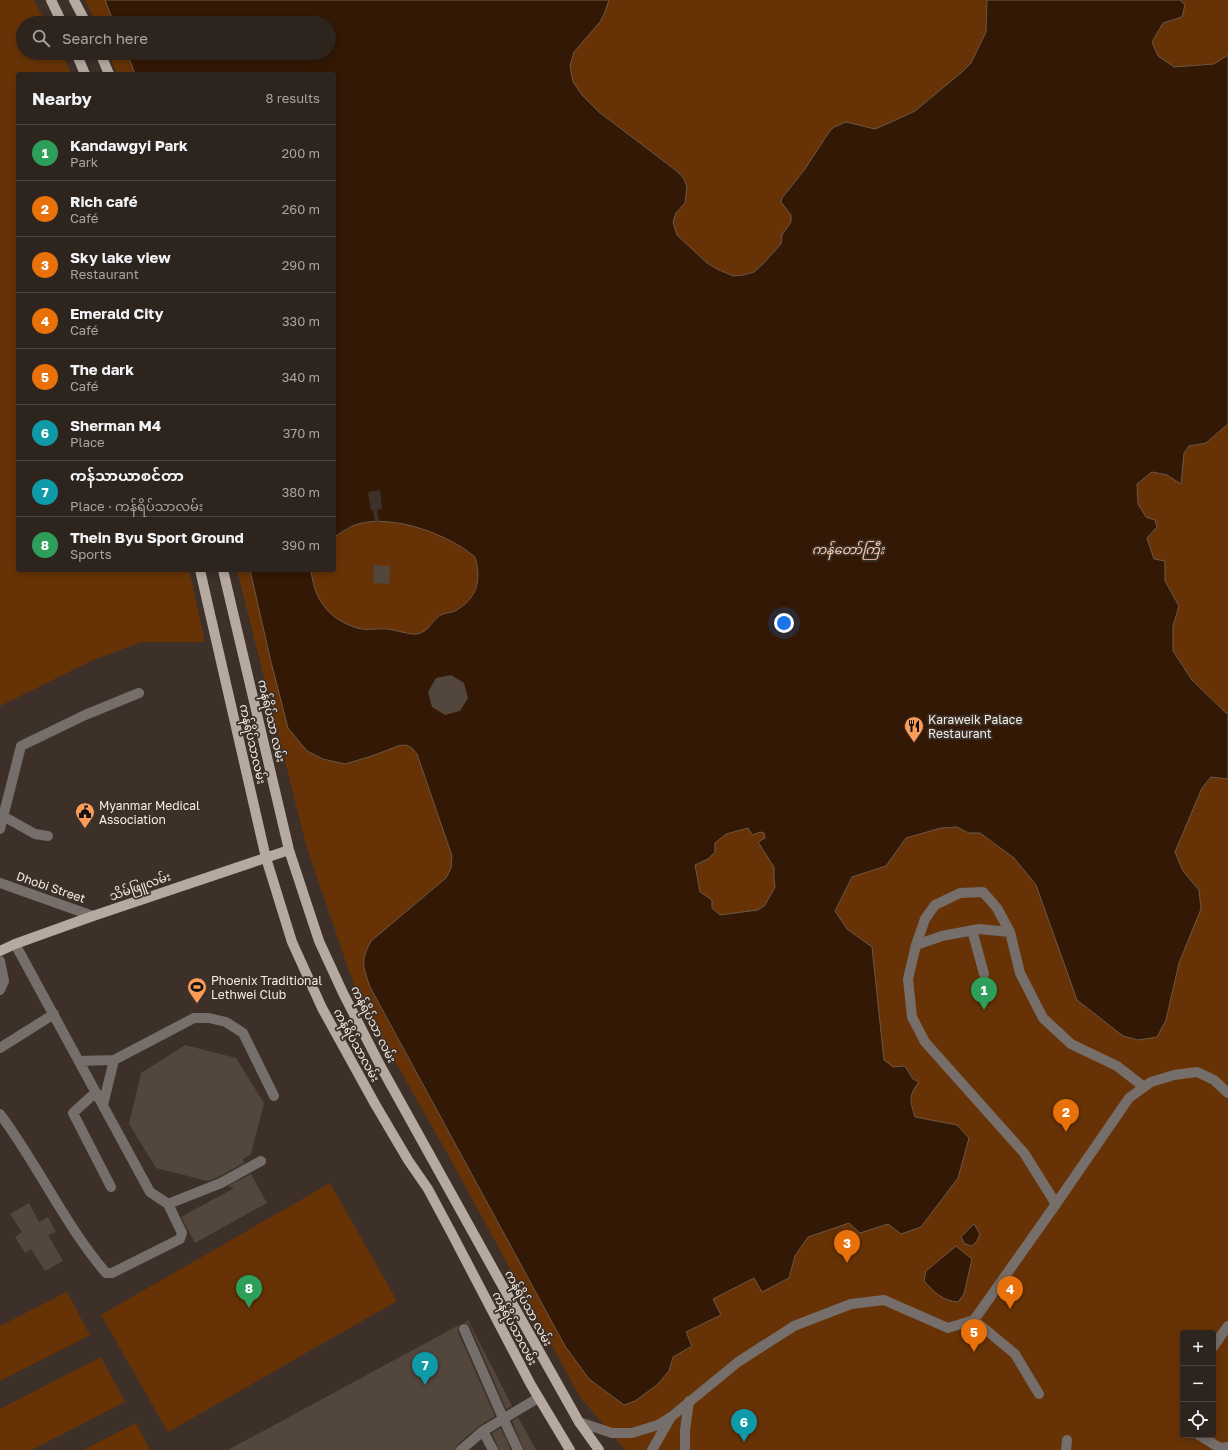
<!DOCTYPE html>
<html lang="en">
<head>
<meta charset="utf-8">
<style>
  :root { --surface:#2d241e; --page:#352c27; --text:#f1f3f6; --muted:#a7a4a4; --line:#48413c; --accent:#fd9c57 }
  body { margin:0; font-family:"Golos Text","Noto Sans Myanmar",sans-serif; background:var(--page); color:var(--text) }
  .controls { position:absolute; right:12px; bottom:12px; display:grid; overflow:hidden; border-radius:4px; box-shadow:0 2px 6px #0003 }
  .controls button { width:36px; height:36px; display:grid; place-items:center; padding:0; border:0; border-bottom:1px solid var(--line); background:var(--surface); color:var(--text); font:20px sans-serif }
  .you { position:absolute; left:784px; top:623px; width:14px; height:14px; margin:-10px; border:3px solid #fff; border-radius:50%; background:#1a73e8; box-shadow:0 0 0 6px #1a73e833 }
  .badge { display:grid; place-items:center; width:26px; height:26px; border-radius:50%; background:var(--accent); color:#fff; font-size:13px; font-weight:700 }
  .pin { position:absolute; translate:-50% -33px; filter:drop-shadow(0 1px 2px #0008) }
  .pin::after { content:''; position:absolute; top:21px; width:14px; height:12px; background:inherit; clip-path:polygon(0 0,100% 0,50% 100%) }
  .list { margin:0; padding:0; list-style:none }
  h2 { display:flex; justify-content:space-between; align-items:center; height:52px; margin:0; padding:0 16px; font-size:17px }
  h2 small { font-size:13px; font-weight:400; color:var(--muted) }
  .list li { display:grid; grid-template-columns:26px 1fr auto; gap:12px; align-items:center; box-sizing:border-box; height:56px; padding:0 16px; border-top:1px solid var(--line) }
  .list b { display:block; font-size:15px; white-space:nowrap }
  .list p { margin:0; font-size:13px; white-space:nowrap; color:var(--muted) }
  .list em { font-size:13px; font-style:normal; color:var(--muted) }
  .icon { flex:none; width:22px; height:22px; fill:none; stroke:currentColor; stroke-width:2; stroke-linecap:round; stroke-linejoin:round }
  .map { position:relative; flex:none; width:1228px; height:1450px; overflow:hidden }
  .search { position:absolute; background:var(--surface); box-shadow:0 2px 6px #0003; left:16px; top:16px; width:320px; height:44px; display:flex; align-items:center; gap:10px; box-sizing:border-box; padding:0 14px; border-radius:22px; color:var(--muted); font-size:15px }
  .panel { position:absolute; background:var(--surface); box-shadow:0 2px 6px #0003; left:16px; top:72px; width:320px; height:500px; border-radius:4px }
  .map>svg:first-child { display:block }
</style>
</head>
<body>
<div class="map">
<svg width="1228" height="1450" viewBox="0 0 1228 1450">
  <rect width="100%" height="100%" fill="#3c3028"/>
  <!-- green -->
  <path fill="#673306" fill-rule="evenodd" d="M 0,0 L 34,0 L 46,23 L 23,23 L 23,53 L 61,53 L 72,74 L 18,74 L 18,570 L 189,570 L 205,642 L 141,642 L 91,661 L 0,706 Z
    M 85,0 L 105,0 L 114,23 L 96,23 Z
    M 609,0 L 987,0 L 986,32 L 971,63 L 962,72 L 915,111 L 900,118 L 875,129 L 846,122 L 834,127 L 829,132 L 805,169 L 782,198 L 781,202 L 791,215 L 791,222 L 782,235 L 781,244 L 763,264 L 754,272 L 744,275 L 733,276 L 717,269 L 707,263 L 677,235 L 673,223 L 676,213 L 680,207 L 684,179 L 678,172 L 599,112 L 582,95 L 573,82 L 570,66 L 574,52 L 605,12 Z
    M 1180,0 L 1228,0 L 1228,55 L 1214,64 L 1174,67 L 1158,56 L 1152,42 L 1163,23 L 1185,6 Z
    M 109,53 L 127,53 L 135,74 L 117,74 Z
    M 1228,424 L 1228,713 L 1226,713 L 1192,680 L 1173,650 L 1173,626 L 1179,606 L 1165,581 L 1165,561 L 1154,559 L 1147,538 L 1146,517 L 1138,504 L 1137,484 L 1152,472 L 1167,475 L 1181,483 L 1184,453 L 1189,446 L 1206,443 Z
    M 379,521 C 389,522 400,523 410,525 C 433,530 458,541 475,557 C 482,580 477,599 455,611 C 452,613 447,612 443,614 C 433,619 430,632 417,634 C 409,635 396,630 387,629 C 377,628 367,631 357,628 C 328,619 314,599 311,570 L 334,570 L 334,537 L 357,524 Z
    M 237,570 L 250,570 L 271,662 L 345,764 C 354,761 363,759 372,756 C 388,750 405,737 417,754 L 452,856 L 451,868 L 446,878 L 371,941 L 369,987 L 565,1346 L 589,1379 L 624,1405 L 635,1401 L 669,1371 L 673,1357 L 692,1346 L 686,1332 L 721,1315 L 712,1299 L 754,1278 L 762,1291 L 789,1278 L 795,1256 L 808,1237 L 849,1223 L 860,1233 L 888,1224 L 957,1125 L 915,1117 L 910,1102 L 914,1079 L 905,1066 L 893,1067 L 884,1061 L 872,947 L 847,929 L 835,911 L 852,877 L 886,866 L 906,838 L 941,828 L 957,827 L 969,833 L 980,833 L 1014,858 L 1036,885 L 1077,1000 L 1166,1020 L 1179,963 L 1201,909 L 1199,890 L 1183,871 L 1175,852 L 1202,788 L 1211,777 L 1228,779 L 1228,1450 L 625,1450 L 580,1397 L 452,1162 L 357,994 L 306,845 ZM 1183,1333 L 1213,1333 L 1213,1435 L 1183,1435 Z
    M 748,828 L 763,832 L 765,838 L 758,842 L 774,867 L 774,877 L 775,887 L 765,905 L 758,910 L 720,915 L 712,908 L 712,900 L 700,892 L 695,865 L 708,859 L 715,852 L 715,843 L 726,834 Z
    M 330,1183 L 397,1301 L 168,1432 L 101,1315 Z
    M 67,1292 L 90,1335 L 0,1381 L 0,1326 Z
    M 101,1357 L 125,1402 L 32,1450 L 0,1450 L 0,1409 Z
    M 136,1423 L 150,1450 L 83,1450 Z"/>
  <!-- water -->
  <path fill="#321805" stroke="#6c5848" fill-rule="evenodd" d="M 105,0 L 609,0 L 605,12 L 600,22 L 574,52 L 570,66 L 573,82 L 582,95 L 599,112 L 678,172 L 684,179 L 687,187 L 685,203 L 676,213 L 673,222 L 677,235 L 707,263 L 717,269 L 733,276 L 744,275 L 754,272 L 763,264 L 781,244 L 782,235 L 791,222 L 791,215 L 781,202 L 782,198 L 805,169 L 829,132 L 834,127 L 846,122 L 875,129 L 900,118 L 915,111 L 962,72 L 971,63 L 986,32 L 987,0 L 1180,0 L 1185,5 L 1182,17 L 1163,23 L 1152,42 L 1158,56 L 1174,67 L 1214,64 L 1228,55 L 1228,424 L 1206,443 L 1189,446 L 1184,453 L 1181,484 L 1167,475 L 1152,472 L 1137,484 L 1138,504 L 1146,517 L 1155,520 L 1157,527 L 1147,538 L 1154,559 L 1165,561 L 1165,581 L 1179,606 L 1173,626 L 1173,651 L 1192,680 L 1226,713 L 1228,713 L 1228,779 L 1211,777 L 1202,788 L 1175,852 L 1183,871 L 1199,890 L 1201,909 L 1179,963 L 1166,1020 L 1157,1037 L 1138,1040 L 1123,1036 L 1077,1000 L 1036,885 L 1014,858 L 980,833 L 969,833 L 957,827 L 941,828 L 906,838 L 886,866 L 852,877 L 835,911 L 847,929 L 872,947 L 884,1060 L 893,1067 L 905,1066 L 913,1079 L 919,1082 C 908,1096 910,1101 915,1117 L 957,1125 L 969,1138 L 958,1178 L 921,1227 L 901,1234 L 888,1224 L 860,1233 L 849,1223 L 808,1237 L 795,1256 L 789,1278 L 762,1292 L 754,1278 L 713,1299 L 721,1315 L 686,1332 L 692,1346 L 673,1357 L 669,1371 L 657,1385 L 635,1401 L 624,1405 L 589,1379 L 565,1346 L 370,987 C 363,966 360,962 371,941 L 446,878 L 451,868 L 452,856 L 417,754 L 412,748 L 406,745 L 398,746 L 372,756 L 345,764 L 323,759 L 307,751 L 288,728 L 271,662 L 250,570 L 311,570 C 314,599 328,619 357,628 C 367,631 377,628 387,629 C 396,630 410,635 417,634 C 430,632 432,618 443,614 C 447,612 451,613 455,611 C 477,599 482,580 475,557 C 448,534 393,514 358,524 C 350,526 341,533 334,537 L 334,74 L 135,74 L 127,53 L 329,53 L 329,23 L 114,23 ZM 748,828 L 752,835 L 761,832 L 764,833 L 765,838 L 758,842 L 774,867 L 774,877 L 775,887 L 765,905 L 758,910 L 720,915 L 712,908 L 712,900 L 700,892 L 695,865 L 708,859 L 715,852 L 715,843 L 726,834 Z
    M 974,1224 L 980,1234 L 977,1241 L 972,1246 L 965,1244 L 961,1237 Z
    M 956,1246 L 972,1259 L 964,1294 L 958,1302 C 943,1301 934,1292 924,1281 L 926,1271 Z"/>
  <!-- pier -->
  <path fill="#3c3028" d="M 380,490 L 382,509 L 377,510 L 379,521 L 375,522 L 373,510 L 371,511 L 368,492 Z"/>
  <!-- building -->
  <path fill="#53463d" d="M 374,565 L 390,566 L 389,584 L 373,583 Z
    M 451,675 L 464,683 L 468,698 L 460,711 L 445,715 L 432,707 L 428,692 L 436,678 Z
    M 185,1045 L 236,1058 L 264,1103 L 251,1154 L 243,1159 L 244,1163 L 218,1177 L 208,1181 L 156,1168 L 129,1124 L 141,1073 Z
    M 251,1174 L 267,1203 L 195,1243 L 181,1217 L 234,1188 L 228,1186 Z
    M 29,1203 L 39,1222 L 48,1217 L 56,1232 L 48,1235 L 63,1261 L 45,1271 L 31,1249 L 25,1253 L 15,1237 L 22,1232 L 10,1214 Z
    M 468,1320 L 512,1406 L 506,1409 L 470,1326 L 468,1324 L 464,1323 Z
    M 459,1325 L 458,1332 L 495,1416 L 479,1426 L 457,1445 L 455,1450 L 228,1450 Z
    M 518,1417 L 536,1450 L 524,1450 L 512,1421 Z
    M 501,1428 L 511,1450 L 499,1450 L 492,1433 Z"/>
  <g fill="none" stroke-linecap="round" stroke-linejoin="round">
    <!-- minor -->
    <path stroke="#756e6a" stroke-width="10" d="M 3,816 L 35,834 L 48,836
      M 0,829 L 21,746 L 85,715 L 139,693
      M 0,883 L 93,916
      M 972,930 L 984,974
      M 916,945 L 942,936 L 979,929 L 1010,932
      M 0,961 L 4,981 L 0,990
      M 0,1048 L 54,1014
      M 79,1061 L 114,1060 L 194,1018 L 209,1018 L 226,1022 L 243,1033 L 274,1096
      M 96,1092 L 73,1113 L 111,1187
      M 103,1105 L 114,1060
      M 0,1114 C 38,1165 65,1225 106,1273 L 112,1273 L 180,1239 L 182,1233 L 168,1204 L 150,1192 L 15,944
      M 168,1204 L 221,1183 L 261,1161
      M 1056,1204 L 1024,1153 L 925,1042 L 912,1017 L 908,979 L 916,945 L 925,919 L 935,905 L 960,893 L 983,892 L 997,908 L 1010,932 L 1020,973 L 1043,1018 L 1071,1044 L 1117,1066 L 1144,1087
      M 974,1320 L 1015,1354 L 1039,1394
      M 464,1329 L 503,1418 L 518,1450
      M 1213,1347 L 1228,1326
      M 579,1422 L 612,1433 L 632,1433 L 658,1425 L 671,1417 L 738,1362 L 794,1326 L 851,1304 L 884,1300 L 948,1328 L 974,1320 L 1056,1204 L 1129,1098 L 1151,1082 L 1174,1075 L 1197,1072 L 1214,1080 L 1228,1093
      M 483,1431 L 493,1450
      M 1199,1435 L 1220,1448 L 1228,1447
      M 461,1450 L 483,1431 L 538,1398
      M 652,1450 L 671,1417
      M 685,1450 L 685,1430 L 689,1401
      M 1066,1450 L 1067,1440"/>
    <!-- major -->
    <path stroke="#b6a9a0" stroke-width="10" d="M 51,0 L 62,23
      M 74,0 L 86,23
      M 76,53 L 85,74
      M 100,53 L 109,74
      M 200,570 L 266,858 L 292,942 L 322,1008 L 375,1104 L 408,1160 L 428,1189 L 451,1232 L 531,1385 L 570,1450
      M 223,570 L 289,850 L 319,941 L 343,993 L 381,1067 L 502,1285 L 579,1422 L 599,1450
      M 0,951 L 15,944 L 93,916 L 289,850"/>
  </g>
  <!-- icons -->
  <defs>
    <symbol id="restaurant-pin" viewBox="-11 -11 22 30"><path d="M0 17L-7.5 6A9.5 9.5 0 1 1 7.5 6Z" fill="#fd9c57" stroke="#3c3028"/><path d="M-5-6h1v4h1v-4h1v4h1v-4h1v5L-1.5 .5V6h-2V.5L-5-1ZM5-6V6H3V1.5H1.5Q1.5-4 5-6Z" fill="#111"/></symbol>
    <symbol id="civic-pin" viewBox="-11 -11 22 30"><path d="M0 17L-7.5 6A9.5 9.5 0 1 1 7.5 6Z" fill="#fd9c57" stroke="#3c3028"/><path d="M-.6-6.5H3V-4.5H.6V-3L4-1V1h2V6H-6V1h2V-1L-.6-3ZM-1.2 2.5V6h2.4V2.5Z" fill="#111"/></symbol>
    <symbol id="stadium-pin" viewBox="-11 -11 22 30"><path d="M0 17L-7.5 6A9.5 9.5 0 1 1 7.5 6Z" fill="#fd9c57" stroke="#3c3028"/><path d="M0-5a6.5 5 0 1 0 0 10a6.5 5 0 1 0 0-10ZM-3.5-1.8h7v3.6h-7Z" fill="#111"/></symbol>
  </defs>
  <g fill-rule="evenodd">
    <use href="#restaurant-pin" x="903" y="715" width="22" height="30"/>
    <use href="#civic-pin" x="74" y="801" width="22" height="30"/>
    <use href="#stadium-pin" x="186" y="976" width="22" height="30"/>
  </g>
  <g text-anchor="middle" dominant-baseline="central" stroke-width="3.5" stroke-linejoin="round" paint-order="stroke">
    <!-- poi labels -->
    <g font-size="12" fill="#f4ece6" stroke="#3c3028" text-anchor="start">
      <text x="928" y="719">Karaweik Palace<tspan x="928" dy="14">Restaurant</tspan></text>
      <text x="99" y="805">Myanmar Medical<tspan x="99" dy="14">Association</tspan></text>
      <text x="211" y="980">Phoenix Traditional<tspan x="211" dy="14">Lethwei Club</tspan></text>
    </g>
    <!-- street labels -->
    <g font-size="12" fill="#f4ece6" stroke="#3c3028">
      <text transform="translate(272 721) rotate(77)">ကန်ရိပ်သာ လမ်း</text>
      <text transform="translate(253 744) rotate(77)">ကန်ရိပ်သာလမ်း</text>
      <text transform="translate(140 886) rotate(-19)">သိမ်ဖြူလမ်း</text>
      <text transform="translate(51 887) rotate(19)">Dhobi Street</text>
      <text transform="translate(374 1024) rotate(63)">ကန်ရိပ်သာ လမ်း</text>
      <text transform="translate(357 1045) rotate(61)">ကန်ရိပ်သာလမ်း</text>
      <text transform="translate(529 1308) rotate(61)">ကန်ရိပ်သာ လမ်း</text>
      <text transform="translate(515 1328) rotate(62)">ကန်ရိပ်သာလမ်း</text>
    </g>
    <!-- water labels -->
    <g font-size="13" font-style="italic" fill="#f7cbaf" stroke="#3c3028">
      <text x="848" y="549">ကန်တော်ကြီး</text>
    </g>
  </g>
</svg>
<div class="controls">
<button>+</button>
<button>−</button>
<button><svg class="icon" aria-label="locate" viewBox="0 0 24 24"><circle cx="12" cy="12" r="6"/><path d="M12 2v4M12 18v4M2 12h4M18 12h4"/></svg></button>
</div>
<div class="you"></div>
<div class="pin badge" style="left:984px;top:1010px;background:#2e9e5b">1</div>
<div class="pin badge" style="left:1066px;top:1132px;background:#e8710a">2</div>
<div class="pin badge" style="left:847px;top:1263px;background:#e8710a">3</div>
<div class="pin badge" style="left:1010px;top:1309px;background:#e8710a">4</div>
<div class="pin badge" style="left:974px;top:1352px;background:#e8710a">5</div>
<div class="pin badge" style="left:744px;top:1442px;background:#0f9aa8">6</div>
<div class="pin badge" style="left:425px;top:1385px;background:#0f9aa8">7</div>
<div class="pin badge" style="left:249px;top:1308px;background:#2e9e5b">8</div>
<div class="search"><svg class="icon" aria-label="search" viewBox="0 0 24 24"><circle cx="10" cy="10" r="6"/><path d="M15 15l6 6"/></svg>Search here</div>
<section class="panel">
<h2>Nearby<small>8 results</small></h2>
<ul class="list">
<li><span class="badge" style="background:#2e9e5b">1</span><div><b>Kandawgyi Park</b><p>Park</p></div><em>200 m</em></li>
<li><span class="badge" style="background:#e8710a">2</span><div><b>Rich café</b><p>Café</p></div><em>260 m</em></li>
<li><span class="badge" style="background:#e8710a">3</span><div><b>Sky lake view</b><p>Restaurant</p></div><em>290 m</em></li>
<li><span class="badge" style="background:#e8710a">4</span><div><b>Emerald City</b><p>Café</p></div><em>330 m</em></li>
<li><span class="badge" style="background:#e8710a">5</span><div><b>The dark</b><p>Café</p></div><em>340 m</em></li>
<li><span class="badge" style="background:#0f9aa8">6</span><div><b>Sherman M4</b><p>Place</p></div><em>370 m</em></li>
<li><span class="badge" style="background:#0f9aa8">7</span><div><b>ကန်သာယာစင်တာ</b><p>Place · ကန်ရိပ်သာလမ်း</p></div><em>380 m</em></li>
<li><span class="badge" style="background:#2e9e5b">8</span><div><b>Thein Byu Sport Ground</b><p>Sports</p></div><em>390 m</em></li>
</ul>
</section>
</div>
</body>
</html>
